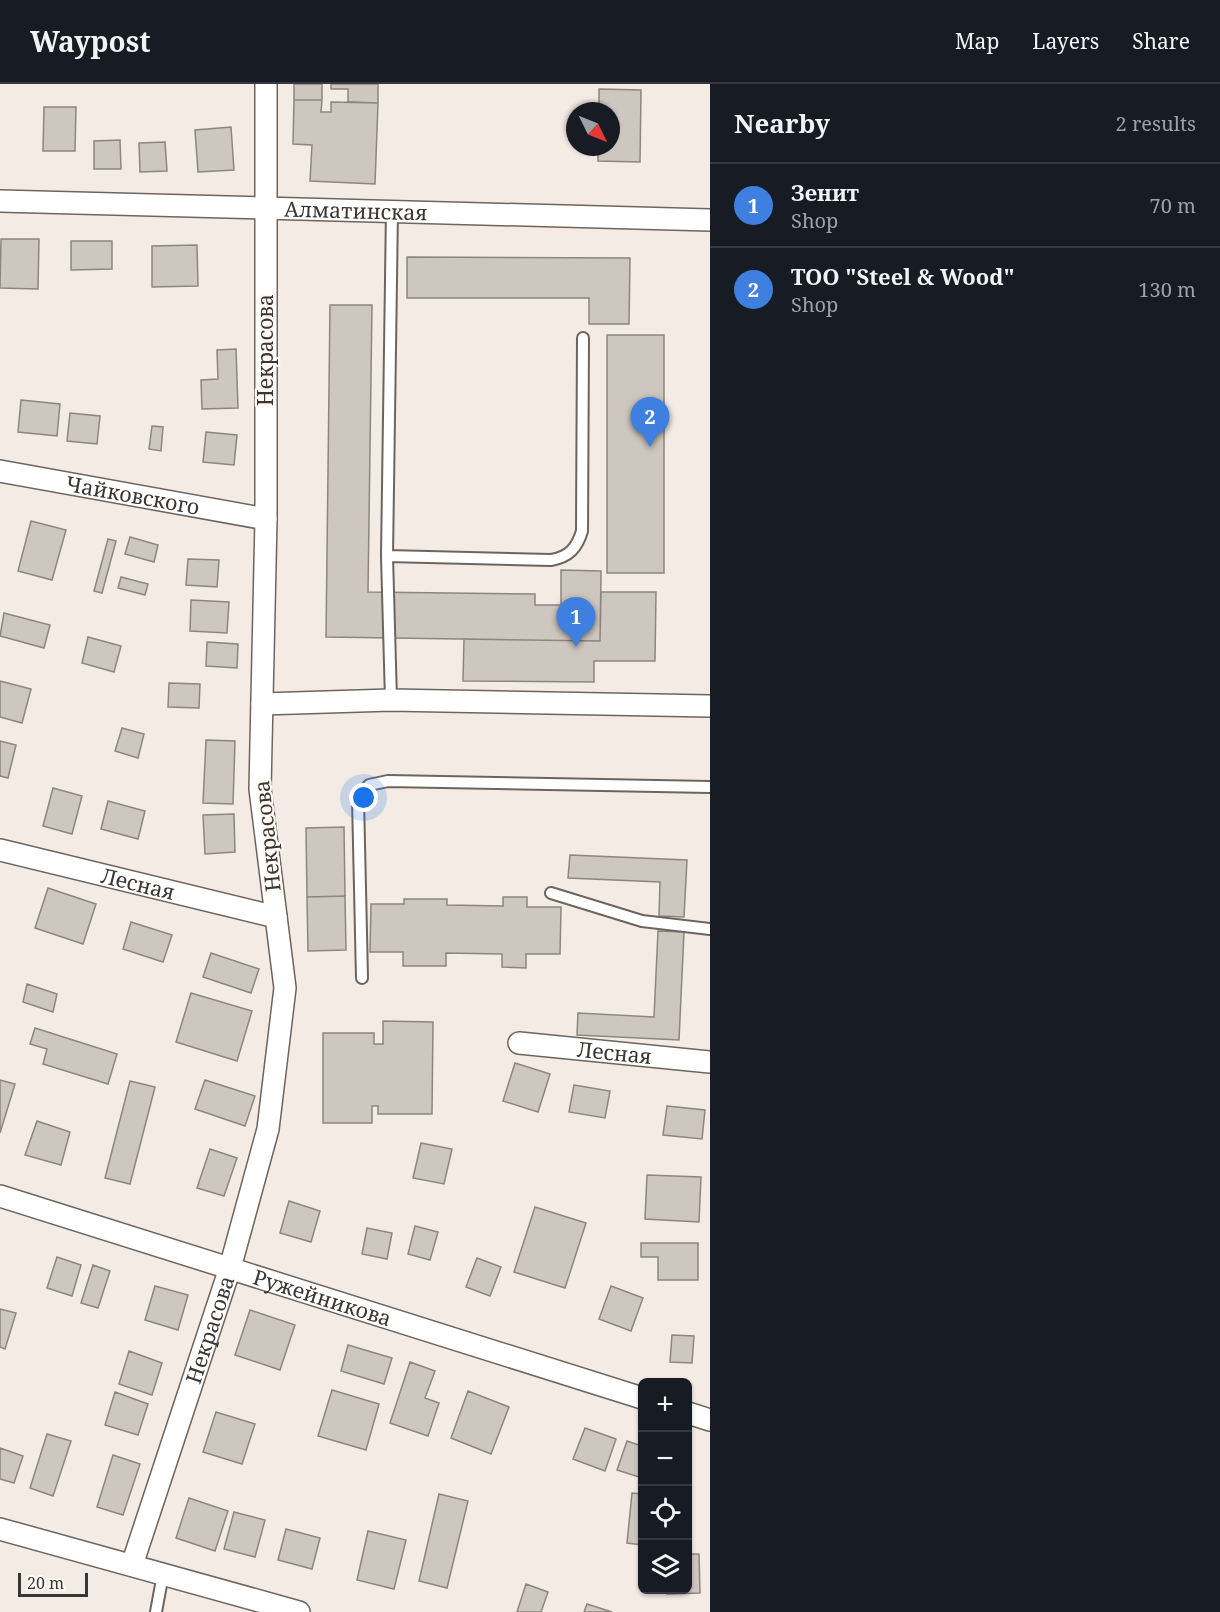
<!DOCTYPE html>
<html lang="en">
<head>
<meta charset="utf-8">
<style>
  :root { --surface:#171b24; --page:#20242c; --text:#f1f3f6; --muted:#9ea1a6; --line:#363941; --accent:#ea580c }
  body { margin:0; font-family:"Noto Serif",serif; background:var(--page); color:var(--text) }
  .controls { position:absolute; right:18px; bottom:18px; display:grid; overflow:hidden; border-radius:9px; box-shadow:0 2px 4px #0004 }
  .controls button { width:54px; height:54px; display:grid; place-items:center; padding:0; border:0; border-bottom:2px solid var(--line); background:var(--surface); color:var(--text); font:30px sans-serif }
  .compass { position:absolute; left:566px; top:18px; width:54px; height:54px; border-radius:50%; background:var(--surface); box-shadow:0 2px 4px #0004; rotate:133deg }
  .scale { position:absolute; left:18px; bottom:15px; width:70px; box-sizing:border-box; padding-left:6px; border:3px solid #393633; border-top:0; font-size:16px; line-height:21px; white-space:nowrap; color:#393633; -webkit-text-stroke:4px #fff9f3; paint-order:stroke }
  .you { position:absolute; left:364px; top:714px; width:21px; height:21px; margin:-15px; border:4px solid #fff; border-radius:50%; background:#1a73e8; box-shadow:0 0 0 9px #1a73e833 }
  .badge { display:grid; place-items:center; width:39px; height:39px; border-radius:50%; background:var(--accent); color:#fff; font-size:20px; font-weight:700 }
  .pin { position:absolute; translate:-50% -50px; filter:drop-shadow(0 2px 3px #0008) }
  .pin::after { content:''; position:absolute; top:32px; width:21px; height:18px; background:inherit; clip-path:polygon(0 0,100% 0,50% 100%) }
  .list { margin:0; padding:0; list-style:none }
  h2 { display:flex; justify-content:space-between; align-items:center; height:78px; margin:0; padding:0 24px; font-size:26px }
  h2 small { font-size:20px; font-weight:400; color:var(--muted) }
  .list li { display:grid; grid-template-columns:39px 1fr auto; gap:18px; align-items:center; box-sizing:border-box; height:84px; padding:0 24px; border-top:2px solid var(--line) }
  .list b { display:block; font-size:22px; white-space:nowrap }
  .list p { margin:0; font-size:20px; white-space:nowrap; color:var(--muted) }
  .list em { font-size:20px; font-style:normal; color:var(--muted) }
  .icon { flex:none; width:33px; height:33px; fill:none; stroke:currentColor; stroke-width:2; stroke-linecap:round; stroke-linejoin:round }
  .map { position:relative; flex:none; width:710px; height:1528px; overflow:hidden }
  header { display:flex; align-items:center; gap:36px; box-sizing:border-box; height:84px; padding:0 30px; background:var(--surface); border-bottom:2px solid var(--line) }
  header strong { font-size:28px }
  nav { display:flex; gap:33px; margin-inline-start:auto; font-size:21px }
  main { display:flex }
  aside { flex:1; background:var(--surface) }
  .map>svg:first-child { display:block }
</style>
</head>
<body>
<header>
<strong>Waypost</strong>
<nav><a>Map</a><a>Layers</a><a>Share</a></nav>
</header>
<main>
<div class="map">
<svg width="710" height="1528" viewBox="0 0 710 1528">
  <rect width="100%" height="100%" fill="#f3ebe4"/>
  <!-- building -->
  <path fill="#cec7c0" stroke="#8d867f" stroke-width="1.5" d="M 294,0 L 322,0 L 322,16 L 294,16 Z
    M 331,0 L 378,0 L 378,19 L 348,18 L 348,5 L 331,5 Z
    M 599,5 L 641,6 L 640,78 L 598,77 L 598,63 L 611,63 L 611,27 L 599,27 Z
    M 294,16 L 322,16 L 321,28 L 331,28 L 331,18 L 378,19 L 375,100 L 310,97 L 312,61 L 293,60 Z
    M 44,23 L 76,23 L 75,67 L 43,67 Z
    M 231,43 L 234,86 L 198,88 L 195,46 Z
    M 120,56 L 121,85 L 94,85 L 94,57 Z
    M 165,58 L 167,87 L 140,88 L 139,59 Z
    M 1,155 L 39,155 L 38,205 L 0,204 Z
    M 71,157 L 112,157 L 112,185 L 71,186 Z
    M 197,161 L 198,202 L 152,203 L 152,162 Z
    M 407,173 L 630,174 L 629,240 L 589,240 L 589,214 L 407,214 Z
    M 330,221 L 372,221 L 368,508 L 535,510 L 535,521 L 561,521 L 561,486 L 601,487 L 600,557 L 326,553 Z
    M 607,251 L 664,251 L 664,489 L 607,489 Z
    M 236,265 L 238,324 L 202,325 L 201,296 L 218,295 L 217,266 Z
    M 21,316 L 60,320 L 57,352 L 18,348 Z
    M 70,329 L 100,332 L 97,360 L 67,357 Z
    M 152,342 L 163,343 L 161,367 L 149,365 Z
    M 206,348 L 237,351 L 234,381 L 203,378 Z
    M 31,437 L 66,446 L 52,496 L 18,487 Z
    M 130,453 L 158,461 L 154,478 L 125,470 Z
    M 108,455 L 116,457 L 102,509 L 94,507 Z
    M 188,475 L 219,476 L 217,503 L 186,501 Z
    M 121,493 L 148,500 L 145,511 L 118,504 Z
    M 601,508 L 656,508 L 655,577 L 594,577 L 594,598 L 463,597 L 464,555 L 600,557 Z
    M 191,516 L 229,518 L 227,549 L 190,547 Z
    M 4,529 L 50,541 L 44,564 L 0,552 Z
    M 88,553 L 121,562 L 114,588 L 82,579 Z
    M 207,558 L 238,560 L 237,584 L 206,582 Z
    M 0,597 L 31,605 L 22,639 L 0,633 Z
    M 169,599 L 200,600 L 199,624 L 168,623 Z
    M 122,644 L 144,650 L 138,674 L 115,667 Z
    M 206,656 L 235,657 L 233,720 L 203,719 Z
    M 0,657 L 16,661 L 8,694 L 0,692 Z
    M 53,704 L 82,712 L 72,750 L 43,742 Z
    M 108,717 L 145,727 L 138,755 L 101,745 Z
    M 234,730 L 235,768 L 205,770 L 203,731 Z
    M 344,743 L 345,812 L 307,813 L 306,744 Z
    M 570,771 L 687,776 L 684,833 L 659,832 L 660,798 L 568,794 Z
    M 48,804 L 96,820 L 83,860 L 35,844 Z
    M 345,812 L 346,866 L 308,867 L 307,813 Z
    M 503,813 L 527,813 L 527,823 L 561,823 L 560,870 L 526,870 L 526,884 L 502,883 L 502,870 L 446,869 L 446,882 L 403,882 L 403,868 L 370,868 L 371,820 L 404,820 L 404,815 L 447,815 L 447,821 L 503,822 Z
    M 131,838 L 172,851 L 163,878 L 123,865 Z
    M 658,847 L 684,848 L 679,956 L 577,951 L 578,929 L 654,933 Z
    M 211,869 L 259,885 L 251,909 L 203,893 Z
    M 27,900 L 57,910 L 53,928 L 23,918 Z
    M 191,909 L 252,927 L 237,977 L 176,958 Z
    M 383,937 L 433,938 L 432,1030 L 378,1030 L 378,1022 L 372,1022 L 372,1039 L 323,1039 L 323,949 L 374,949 L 374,960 L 383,960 Z
    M 35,944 L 117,970 L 108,1000 L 43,980 L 47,965 L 30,960 Z
    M 515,979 L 550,990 L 538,1028 L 503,1017 Z
    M 0,996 L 15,1000 L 0,1049 Z
    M 205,996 L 255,1012 L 245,1042 L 195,1025 Z
    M 130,997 L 155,1003 L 130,1100 L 105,1094 Z
    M 574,1001 L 610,1007 L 605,1034 L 569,1028 Z
    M 667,1022 L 705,1026 L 702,1055 L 663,1051 Z
    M 37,1037 L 70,1048 L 61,1081 L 25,1071 Z
    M 421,1059 L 452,1065 L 444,1100 L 413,1094 Z
    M 210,1065 L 237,1074 L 224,1112 L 197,1104 Z
    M 647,1091 L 701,1093 L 699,1138 L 645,1135 Z
    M 289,1117 L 320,1127 L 311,1158 L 280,1149 Z
    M 535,1123 L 586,1139 L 565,1204 L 514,1188 Z
    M 415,1142 L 438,1148 L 430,1176 L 408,1170 Z
    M 367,1144 L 392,1149 L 387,1175 L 362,1170 Z
    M 641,1159 L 698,1159 L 698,1196 L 658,1196 L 658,1173 L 641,1173 Z
    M 57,1173 L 81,1181 L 72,1212 L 47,1204 Z
    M 477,1174 L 501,1183 L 490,1212 L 466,1203 Z
    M 93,1181 L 110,1187 L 98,1224 L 81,1219 Z
    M 155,1202 L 188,1211 L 178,1246 L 145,1236 Z
    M 611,1202 L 643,1214 L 631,1247 L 599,1235 Z
    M 0,1225 L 16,1229 L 5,1265 L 0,1263 Z
    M 250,1226 L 295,1241 L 280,1286 L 235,1271 Z
    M 672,1251 L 694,1252 L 692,1279 L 670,1278 Z
    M 348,1261 L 392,1274 L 384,1300 L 341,1287 Z
    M 129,1267 L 162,1279 L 152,1311 L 119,1300 Z
    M 410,1278 L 435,1287 L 425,1314 L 439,1319 L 428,1352 L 390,1339 Z
    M 332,1306 L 379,1320 L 366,1366 L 318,1352 Z
    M 468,1307 L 509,1323 L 491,1370 L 451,1354 Z
    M 115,1308 L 148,1320 L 138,1351 L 105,1341 Z
    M 216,1328 L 255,1340 L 242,1380 L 203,1368 Z
    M 585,1344 L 616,1355 L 605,1387 L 573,1375 Z
    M 47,1350 L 71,1357 L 53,1412 L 30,1404 Z
    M 627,1357 L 642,1362 L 642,1394 L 617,1386 Z
    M 0,1364 L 23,1372 L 14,1399 L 0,1395 Z
    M 113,1371 L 140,1380 L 123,1431 L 97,1423 Z
    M 632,1409 L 642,1410 L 642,1461 L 627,1459 Z
    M 439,1410 L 468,1417 L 447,1504 L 419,1497 Z
    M 189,1414 L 228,1427 L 215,1467 L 176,1454 Z
    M 234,1428 L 265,1436 L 255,1473 L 224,1465 Z
    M 286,1445 L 320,1454 L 312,1485 L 278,1476 Z
    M 368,1447 L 406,1456 L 394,1505 L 357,1496 Z
    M 688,1470 L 699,1470 L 700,1509 L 667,1510 L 667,1506 L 688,1506 Z
    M 526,1500 L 548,1508 L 541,1528 L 517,1528 Z
    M 587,1520 L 612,1528 L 584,1528 Z"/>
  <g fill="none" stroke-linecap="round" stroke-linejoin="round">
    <defs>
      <path id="service" d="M 387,472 L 551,476 C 569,473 577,464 582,447 L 583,254
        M 391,616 L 387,472 L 392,126
        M 551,809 L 642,837 L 710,845
        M 362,894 L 358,715 L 369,701 L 388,697 L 710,703
        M 156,1528 L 163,1490"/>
      <g id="minor">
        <path id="s1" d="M 0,117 L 710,136"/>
        <path id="s2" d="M 0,387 L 266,435"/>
        <path d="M 262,620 L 391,616 L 710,622"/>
        <path id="s3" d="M 0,766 L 276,833"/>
        <path id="s4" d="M 519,959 L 710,978"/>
        <path id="s5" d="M 0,1112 L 642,1314"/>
        <path d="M 688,1329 L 710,1336"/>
        <path d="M 0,1445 L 299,1528"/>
        <path id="s6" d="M 132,1481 L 230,1184 L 268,1045 L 285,904 L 260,705 L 266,435 L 266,0"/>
      </g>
    </defs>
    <!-- service casing -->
    <use href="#service" stroke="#6c655f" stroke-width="14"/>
    <!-- minor casing -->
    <use href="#minor" stroke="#6c655f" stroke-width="24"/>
    <!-- service -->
    <use href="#service" stroke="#fff" stroke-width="10"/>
    <!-- minor -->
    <use href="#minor" stroke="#fff" stroke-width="21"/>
  </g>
  <g text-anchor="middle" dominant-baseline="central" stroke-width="4.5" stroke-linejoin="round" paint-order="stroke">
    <!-- street labels -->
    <g font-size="21" fill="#393633" stroke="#fff9f3">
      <text stroke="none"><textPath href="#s1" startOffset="356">Алматинская</textPath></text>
      <text transform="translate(265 266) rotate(-90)">Некрасова</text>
      <text stroke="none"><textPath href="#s2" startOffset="135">Чайковского</textPath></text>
      <text transform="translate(267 752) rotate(-96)">Некрасова</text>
      <text stroke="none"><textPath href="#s3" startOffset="142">Лесная</textPath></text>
      <text stroke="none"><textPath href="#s4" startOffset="96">Лесная</textPath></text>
      <text stroke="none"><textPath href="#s5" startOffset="338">Ружейникова</textPath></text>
      <text stroke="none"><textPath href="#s6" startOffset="248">Некрасова</textPath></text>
    </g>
  </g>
</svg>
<div class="controls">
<button>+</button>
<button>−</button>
<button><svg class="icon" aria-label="locate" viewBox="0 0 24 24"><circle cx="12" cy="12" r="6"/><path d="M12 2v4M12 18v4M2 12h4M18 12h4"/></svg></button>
<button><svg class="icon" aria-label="layers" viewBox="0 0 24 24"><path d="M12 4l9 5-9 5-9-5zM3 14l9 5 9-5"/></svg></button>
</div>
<svg class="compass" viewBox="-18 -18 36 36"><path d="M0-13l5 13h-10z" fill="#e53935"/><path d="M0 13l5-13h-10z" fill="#9ea1a6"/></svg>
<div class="scale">20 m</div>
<div class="you"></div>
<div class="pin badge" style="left:576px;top:563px;background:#3f7fe0">1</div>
<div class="pin badge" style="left:650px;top:363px;background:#3f7fe0">2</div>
</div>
<aside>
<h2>Nearby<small>2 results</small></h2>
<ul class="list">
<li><span class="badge" style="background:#3f7fe0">1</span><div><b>Зенит</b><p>Shop</p></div><em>70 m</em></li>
<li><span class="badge" style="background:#3f7fe0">2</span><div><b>TOO &quot;Steel &amp; Wood&quot;</b><p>Shop</p></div><em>130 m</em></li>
</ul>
</aside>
</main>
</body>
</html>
